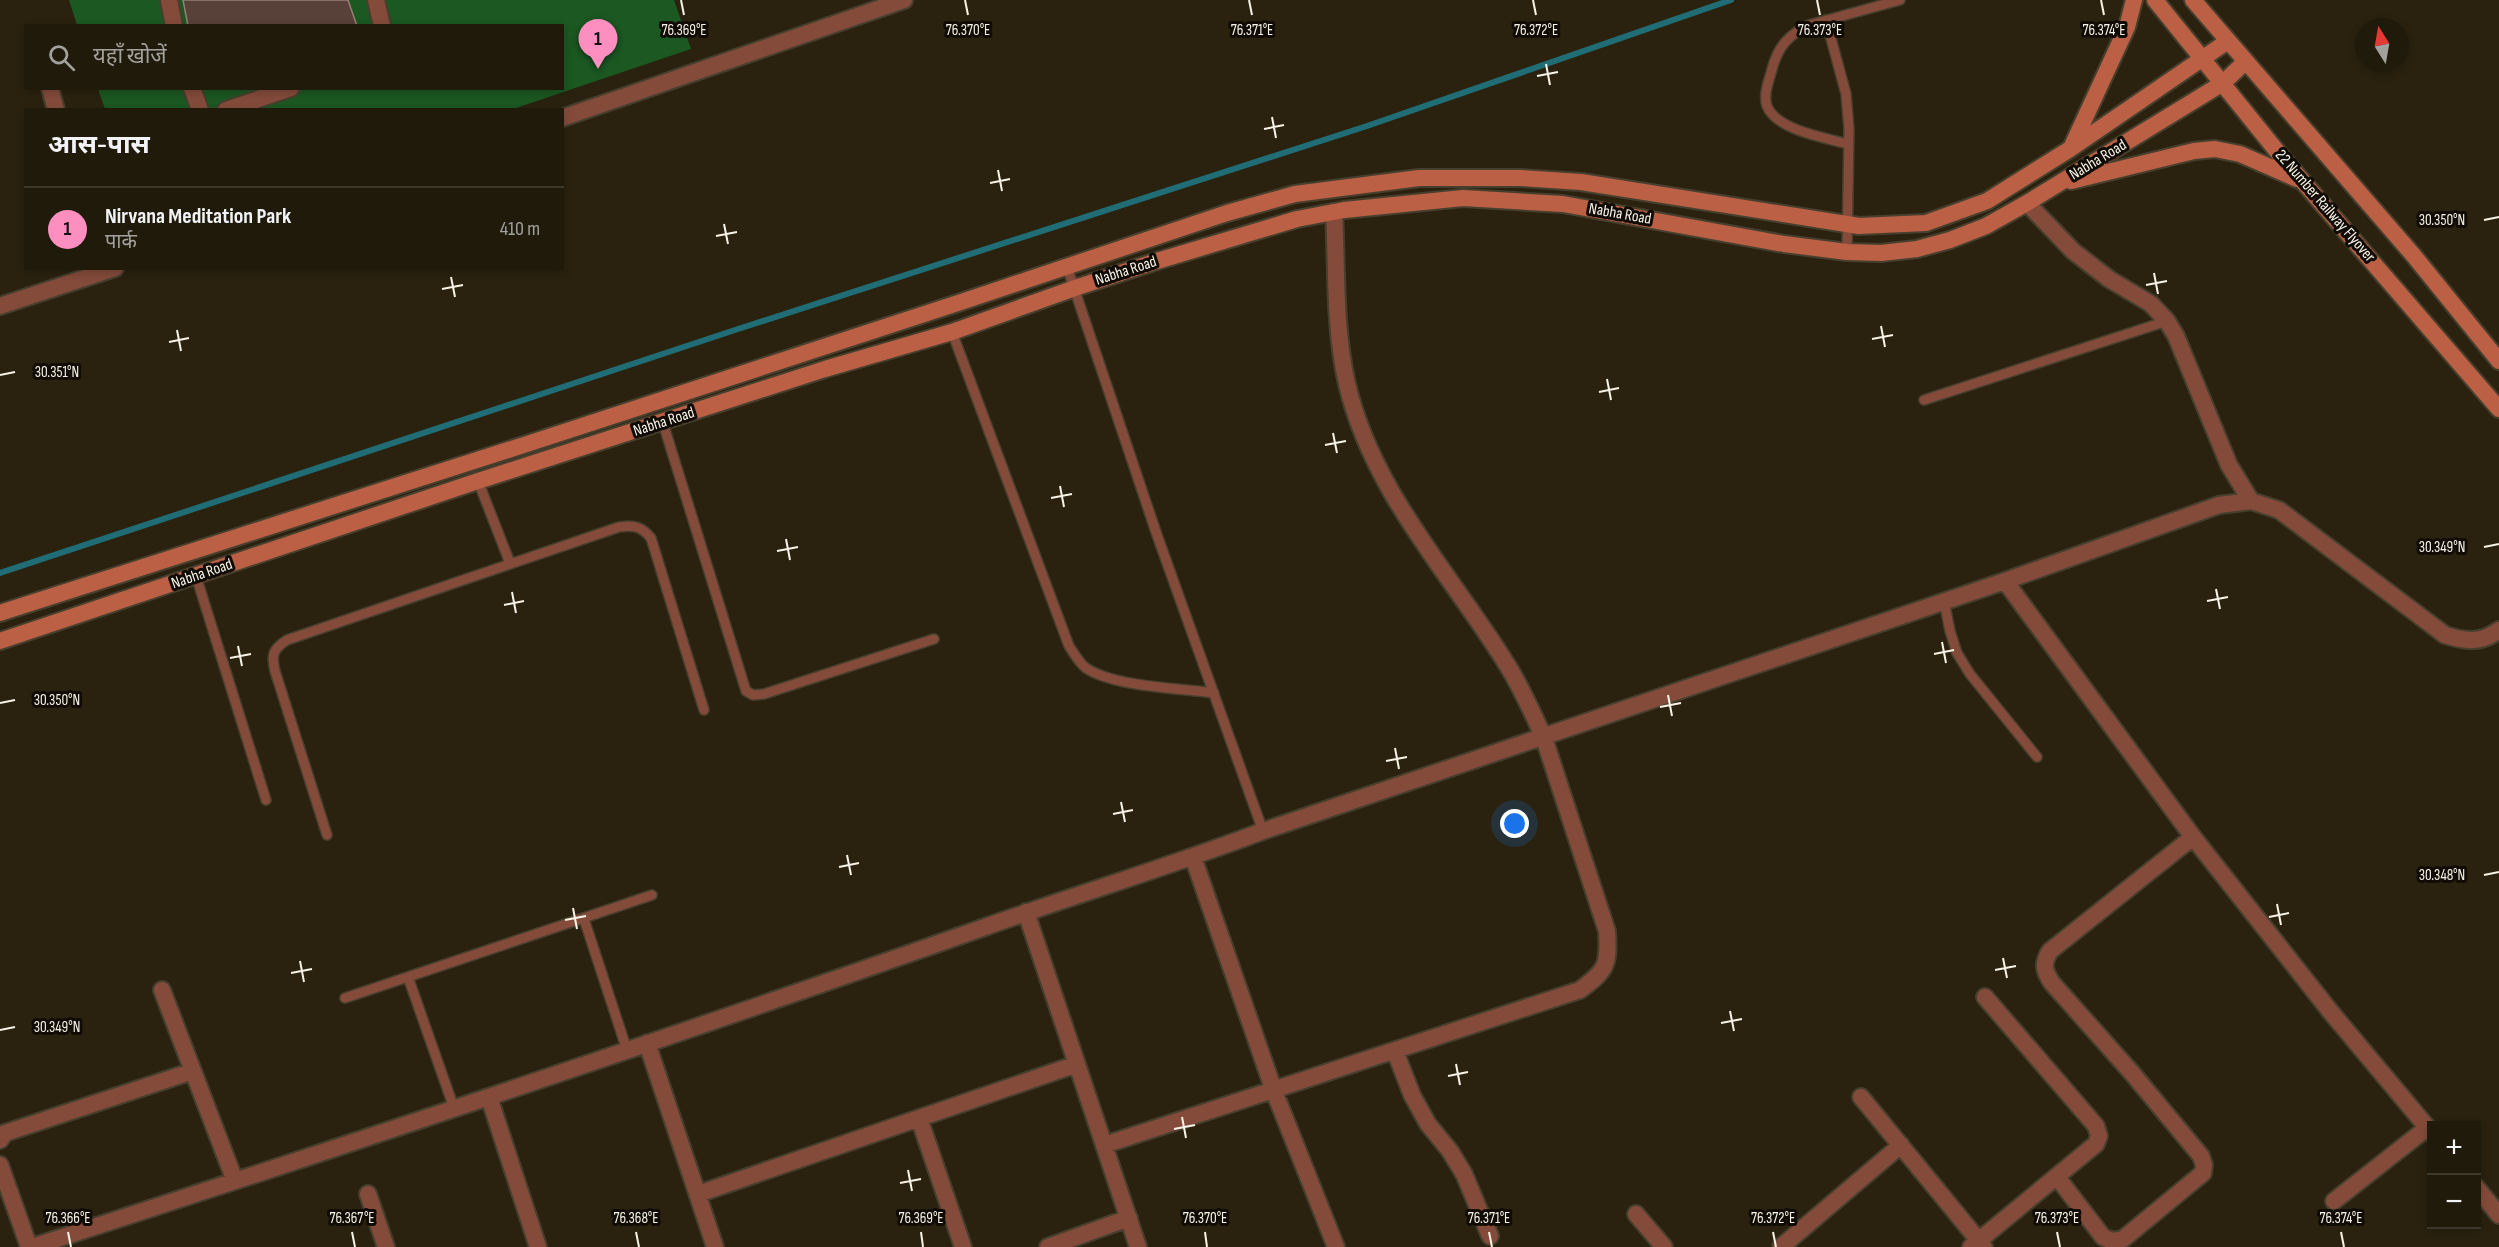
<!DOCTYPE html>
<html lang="hi">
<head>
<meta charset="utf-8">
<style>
  :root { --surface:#201a0b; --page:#282314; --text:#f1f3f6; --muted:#a2a19d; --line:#3d382c; --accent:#fd8ec0 }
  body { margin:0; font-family:"Sofia Sans Condensed","Noto Sans Devanagari",sans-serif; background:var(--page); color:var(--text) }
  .controls { position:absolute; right:18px; bottom:18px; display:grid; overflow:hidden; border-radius:0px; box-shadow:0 3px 9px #0003 }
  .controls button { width:54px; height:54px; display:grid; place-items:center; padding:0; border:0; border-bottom:2px solid var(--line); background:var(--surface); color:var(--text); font:30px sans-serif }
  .compass { position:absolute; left:2355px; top:18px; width:54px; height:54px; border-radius:50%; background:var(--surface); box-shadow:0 3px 9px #0003; rotate:349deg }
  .you { position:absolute; left:1515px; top:824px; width:21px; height:21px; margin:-15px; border:4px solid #fff; border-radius:50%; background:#1a73e8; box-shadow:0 0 0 9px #1a73e833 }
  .badge { display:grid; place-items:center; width:39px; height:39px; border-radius:50%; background:var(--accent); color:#111; font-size:20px; font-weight:700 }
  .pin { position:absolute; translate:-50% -50px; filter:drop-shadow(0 2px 3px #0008) }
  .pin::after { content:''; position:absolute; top:32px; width:21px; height:18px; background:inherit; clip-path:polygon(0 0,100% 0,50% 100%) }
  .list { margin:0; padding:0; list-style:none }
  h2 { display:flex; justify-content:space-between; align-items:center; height:78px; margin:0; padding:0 24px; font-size:26px }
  h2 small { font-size:20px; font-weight:400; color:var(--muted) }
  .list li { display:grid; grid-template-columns:39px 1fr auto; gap:18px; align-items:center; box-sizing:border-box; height:84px; padding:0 24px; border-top:2px solid var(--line) }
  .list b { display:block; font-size:22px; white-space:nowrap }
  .list p { margin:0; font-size:20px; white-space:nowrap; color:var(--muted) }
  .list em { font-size:20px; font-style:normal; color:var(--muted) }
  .icon { flex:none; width:33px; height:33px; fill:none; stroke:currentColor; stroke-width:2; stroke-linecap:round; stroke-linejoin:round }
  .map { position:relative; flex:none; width:2499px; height:1247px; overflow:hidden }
  .search { position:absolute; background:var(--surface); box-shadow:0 3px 9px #0003; left:24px; top:24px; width:540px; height:66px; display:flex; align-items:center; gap:15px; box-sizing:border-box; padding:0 21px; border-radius:0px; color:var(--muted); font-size:22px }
  .panel { position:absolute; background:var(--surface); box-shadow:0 3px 9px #0003; left:24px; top:108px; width:540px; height:162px; border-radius:0px }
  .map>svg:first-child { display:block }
</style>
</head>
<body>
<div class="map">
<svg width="2499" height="1247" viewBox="0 0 2499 1247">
  <rect width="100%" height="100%" fill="#2a220f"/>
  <!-- green -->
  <path fill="#1b5822" d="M 69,0 L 674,0 L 691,49 L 513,109 L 105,109 L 98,89 L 562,88 L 562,26 L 77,25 Z"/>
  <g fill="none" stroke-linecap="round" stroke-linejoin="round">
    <!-- stream -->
    <path stroke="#206d75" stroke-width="6" d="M 0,573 L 735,330 L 1367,126 L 1731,0"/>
  </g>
  <!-- building -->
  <path fill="#574138" stroke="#987f76" stroke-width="1.5" d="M 183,0 L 348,0 L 357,26 L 188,26 Z"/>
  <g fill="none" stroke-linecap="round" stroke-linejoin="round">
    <defs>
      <path id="service" d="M 1826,20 L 1846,94 L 1849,129 L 1847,252
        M 1848,144 C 1826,138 1776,130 1767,106 C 1763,94 1769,81 1772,69 C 1778,47 1788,35 1809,25 L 1900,0
        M 1067,267 L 1157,535 L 1263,831
        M 952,332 L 1069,646 C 1074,653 1079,663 1086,668 C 1114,687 1179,688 1214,693
        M 1924,400 L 2167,321
        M 663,423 L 746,691 L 753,695 L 764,694 L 934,639
        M 478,481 L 510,563
        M 196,576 L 266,800
        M 1944,601 L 1950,631 L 1957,653 L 1970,674 L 2037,757
        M 327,835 L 275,671 C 271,655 273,649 287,640 L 619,527 C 634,525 641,526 651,538 L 704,710
        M 584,919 L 627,1050
        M 408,977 L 454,1108
        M 345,998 L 652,895"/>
      <path id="minor" d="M 169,0 L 174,26
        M 376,0 L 382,26
        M 50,88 L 56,110
        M 192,88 L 200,110
        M 226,110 L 291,88
        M 562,118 L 904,0
        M 2027,203 L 2073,251 L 2109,279 L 2151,304 L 2167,321 L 2176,336 L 2229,465 L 2251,501 L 2279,510 L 2445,635 C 2464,641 2481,644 2499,630
        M 0,306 L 115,268
        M 2005,581 L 2193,837 L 2330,1011 L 2432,1133
        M 1193,857 L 1274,1091 L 1336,1247
        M 1026,912 L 1104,1145 L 1580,990 C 1607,970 1609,965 1607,931 L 1544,738 C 1532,712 1520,684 1504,660 C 1448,571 1372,490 1347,384 C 1334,328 1337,269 1334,212
        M 162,990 L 235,1181
        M 647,1043 L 715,1247
        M 1395,1051 L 1412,1095 L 1428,1124 L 1450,1151 L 1464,1174 L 1490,1236
        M 489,1097 L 538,1247
        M 1861,1097 L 1984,1247
        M 919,1118 L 963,1247
        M 0,1140 L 5,1133 L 193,1071
        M 1104,1145 L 1138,1247
        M 0,1165 L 29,1247
        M 2057,1177 L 2103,1237 L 2112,1241 L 2123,1239 L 2203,1173 L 2204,1165 L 2201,1156 L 2132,1073 L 2052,983 C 2044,971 2042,964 2050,951 L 2193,837
        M 2476,1187 L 2499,1215
        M 368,1194 L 386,1247
        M 698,1194 L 1077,1064
        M 2334,1201 L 2427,1128
        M 1636,1214 L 1664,1247
        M 32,1247 C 351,1144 669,1038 985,927 C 1078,894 1171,866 1263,831 L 2005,581 L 2219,505 L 2251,501
        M 1048,1247 L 1129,1218
        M 1781,1247 L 1901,1145
        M 1971,1247 L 2096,1144 L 2099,1136 L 2096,1126 L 1985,997"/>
      <path id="secondary" d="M 2155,0 L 2280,155 L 2499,409
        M 2193,0 L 2414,256 L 2499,361
        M 2072,146 L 2127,27 L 2134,0
        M 2071,181 L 2194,151 L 2215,149 L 2240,154 L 2297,179
        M 0,613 L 527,444 L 958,303 L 1227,213 L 1295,194 L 1419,178 L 1521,178 L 1581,182 L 1859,226 L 1926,223 L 1987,201 L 2070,149 L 2228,41
        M 0,641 L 478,481 L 825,369 L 952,332 L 1075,288 L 1157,261 L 1297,219 L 1344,210 L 1463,198 L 1563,204 L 1784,244 L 1847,252 L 1881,253 L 1917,249 L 1950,240 L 1986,226 L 2027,203 L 2223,83 L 2245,62"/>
    </defs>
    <!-- service casing -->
    <use href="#service" stroke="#473f2d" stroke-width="12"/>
    <!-- minor casing -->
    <use href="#minor" stroke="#473f2d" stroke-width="20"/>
    <!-- secondary casing -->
    <use href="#secondary" stroke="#473f2d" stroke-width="20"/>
    <!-- service -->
    <use href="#service" stroke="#844b3b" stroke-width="9"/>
    <!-- minor -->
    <use href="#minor" stroke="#844b3b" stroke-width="16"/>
    <!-- secondary -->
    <use href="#secondary" stroke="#bb6045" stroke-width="16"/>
  </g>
  <!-- ticks -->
  <path fill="none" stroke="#f8f3e7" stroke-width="2" d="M 681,0 L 684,15M 965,0 L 968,15M 1249,0 L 1252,15M 1533,0 L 1536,15M 1817,0 L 1820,15M 2101,0 L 2104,15M 1546,64 L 1550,85M 1537,76 L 1558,72M 1272,117 L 1276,138M 1264,129 L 1284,125M 998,170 L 1002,191M 990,183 L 1010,179M 2484,220 L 2499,217M 724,224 L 728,244M 716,236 L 737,232M 2154,273 L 2158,294M 451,277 L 455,297M 2146,285 L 2167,281M 442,289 L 463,285M 1881,326 L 1885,347M 177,330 L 181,351M 1872,339 L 1893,335M 169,342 L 189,338M 0,375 L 15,372M 1607,379 L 1611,400M 1599,392 L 1619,388M 1333,433 L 1337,453M 1325,445 L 1346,441M 1060,486 L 1064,507M 1051,498 L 1072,494M 786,539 L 790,560M 2484,547 L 2499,544M 777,551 L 798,547M 2216,589 L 2220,609M 512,592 L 516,613M 2207,601 L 2228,597M 504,605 L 524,601M 1942,642 L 1946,663M 238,646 L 242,666M 1934,654 L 1954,650M 230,658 L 251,654M 1668,695 L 1672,716M 0,703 L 15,700M 1660,707 L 1681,703M 1395,748 L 1399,769M 1386,761 L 1407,757M 1121,802 L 1125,822M 1113,814 L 1133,810M 847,855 L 851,875M 839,867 L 859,863M 2484,875 L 2499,872M 2277,904 L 2281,925M 573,908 L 577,929M 2269,917 L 2289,913M 565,920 L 586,916M 2003,958 L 2007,978M 300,961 L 304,982M 1995,970 L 2016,966M 291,973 L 312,969M 1730,1011 L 1734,1031M 1721,1023 L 1742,1019M 0,1030 L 15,1027M 1456,1064 L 1460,1085M 1448,1076 L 1468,1072M 1182,1117 L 1186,1138M 1174,1129 L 1195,1125M 908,1170 L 912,1191M 900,1183 L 921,1179M 68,1232 L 71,1247M 352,1232 L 355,1247M 636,1232 L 639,1247M 921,1232 L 923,1247M 1205,1232 L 1207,1247M 1489,1232 L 1492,1247M 1773,1232 L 1776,1247M 2057,1232 L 2060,1247M 2341,1232 L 2344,1247"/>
  <g text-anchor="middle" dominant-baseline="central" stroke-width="6" stroke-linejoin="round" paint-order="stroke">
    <!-- street labels -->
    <g font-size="16" fill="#f8f3e7" stroke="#100c05">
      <text transform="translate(2098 160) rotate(-31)">Nabha Road</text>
      <text transform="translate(2325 206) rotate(49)">22 Number Railway Flyover</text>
      <text transform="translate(1620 214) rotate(10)">Nabha Road</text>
      <text transform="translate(1126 271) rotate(-18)">Nabha Road</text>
      <text transform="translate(664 422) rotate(-18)">Nabha Road</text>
      <text transform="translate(202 574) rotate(-19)">Nabha Road</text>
    </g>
  </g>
  <g font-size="15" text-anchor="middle" fill="#f8f3e7" stroke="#100c05" stroke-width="6" stroke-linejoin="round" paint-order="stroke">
    <text x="684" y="35">76.369°E</text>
    <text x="968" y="35">76.370°E</text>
    <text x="1252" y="35">76.371°E</text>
    <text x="1536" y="35">76.372°E</text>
    <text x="1820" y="35">76.373°E</text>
    <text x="2104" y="35">76.374°E</text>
    <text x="2442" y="225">30.350°N</text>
    <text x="57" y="377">30.351°N</text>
    <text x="2442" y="552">30.349°N</text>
    <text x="57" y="705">30.350°N</text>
    <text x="2442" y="880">30.348°N</text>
    <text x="57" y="1032">30.349°N</text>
    <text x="68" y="1223">76.366°E</text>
    <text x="352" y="1223">76.367°E</text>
    <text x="636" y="1223">76.368°E</text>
    <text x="921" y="1223">76.369°E</text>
    <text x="1205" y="1223">76.370°E</text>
    <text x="1489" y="1223">76.371°E</text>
    <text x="1773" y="1223">76.372°E</text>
    <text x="2057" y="1223">76.373°E</text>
    <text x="2341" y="1223">76.374°E</text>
  </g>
</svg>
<div class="controls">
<button>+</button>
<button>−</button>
</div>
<svg class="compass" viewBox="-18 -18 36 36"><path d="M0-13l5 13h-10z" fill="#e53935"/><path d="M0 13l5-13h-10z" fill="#a2a19d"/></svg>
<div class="you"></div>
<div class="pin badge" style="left:598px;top:69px">1</div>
<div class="search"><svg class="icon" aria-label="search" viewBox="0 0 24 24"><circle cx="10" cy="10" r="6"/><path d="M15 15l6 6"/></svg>यहाँ खोजें</div>
<section class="panel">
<h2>आस-पास<small></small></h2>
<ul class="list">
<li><span class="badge">1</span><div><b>Nirvana Meditation Park</b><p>पार्क</p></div><em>410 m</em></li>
</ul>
</section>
</div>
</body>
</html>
